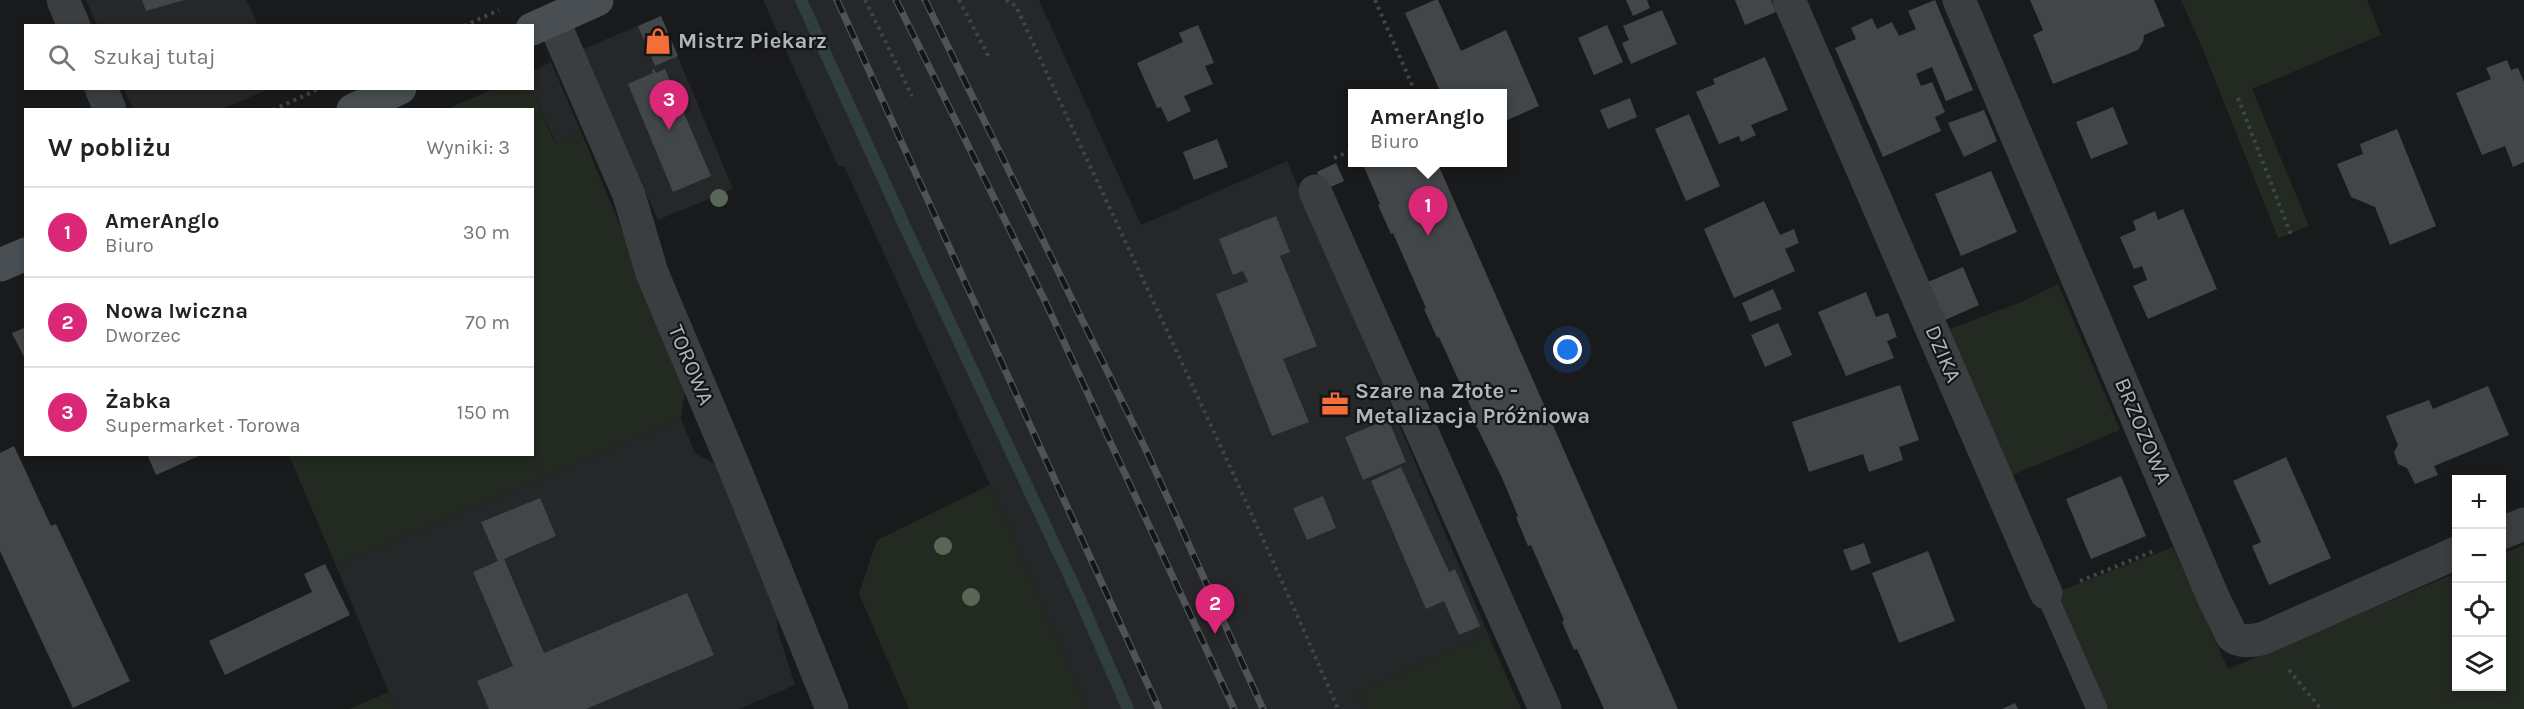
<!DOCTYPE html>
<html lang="pl">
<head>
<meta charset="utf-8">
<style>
  :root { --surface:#fff; --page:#f6f6f6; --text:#222; --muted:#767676; --line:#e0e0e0; --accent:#db2777 }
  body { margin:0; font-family:Karla,sans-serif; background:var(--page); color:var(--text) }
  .controls { position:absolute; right:18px; bottom:18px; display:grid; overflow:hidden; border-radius:0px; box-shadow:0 3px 9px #0003 }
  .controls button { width:54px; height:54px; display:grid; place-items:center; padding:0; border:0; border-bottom:2px solid var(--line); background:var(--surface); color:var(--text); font:30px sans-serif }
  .you { position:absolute; left:1568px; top:350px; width:21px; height:21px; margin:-15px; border:4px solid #fff; border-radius:50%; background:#1a73e8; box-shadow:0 0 0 9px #1a73e833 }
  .badge { display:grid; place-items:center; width:39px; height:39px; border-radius:50%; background:var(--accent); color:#fff; font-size:20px; font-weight:700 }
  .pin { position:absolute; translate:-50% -50px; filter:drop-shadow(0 2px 3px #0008) }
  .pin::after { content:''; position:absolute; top:32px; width:21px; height:18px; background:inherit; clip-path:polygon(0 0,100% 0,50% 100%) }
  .popup { position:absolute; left:1348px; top:89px; width:159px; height:78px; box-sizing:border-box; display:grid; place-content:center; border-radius:0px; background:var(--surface); filter:drop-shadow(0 2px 4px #0005); font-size:20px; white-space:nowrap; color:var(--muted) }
  .popup b { font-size:22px; color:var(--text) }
  .popup::after { content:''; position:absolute; left:50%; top:100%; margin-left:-12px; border:12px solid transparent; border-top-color:var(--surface) }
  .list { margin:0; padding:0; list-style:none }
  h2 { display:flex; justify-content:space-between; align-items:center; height:78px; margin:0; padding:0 24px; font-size:26px }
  h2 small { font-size:20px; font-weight:400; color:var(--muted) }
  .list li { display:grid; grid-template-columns:39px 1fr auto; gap:18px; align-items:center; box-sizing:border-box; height:90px; padding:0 24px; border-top:2px solid var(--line) }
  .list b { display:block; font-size:22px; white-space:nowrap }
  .list p { margin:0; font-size:20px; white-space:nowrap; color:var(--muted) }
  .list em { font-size:20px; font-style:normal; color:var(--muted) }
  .icon { flex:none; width:33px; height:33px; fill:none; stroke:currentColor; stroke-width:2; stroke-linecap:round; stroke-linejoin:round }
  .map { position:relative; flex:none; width:2524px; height:709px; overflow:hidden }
  .search { position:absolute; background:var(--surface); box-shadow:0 3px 9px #0003; left:24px; top:24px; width:510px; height:66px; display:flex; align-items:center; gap:15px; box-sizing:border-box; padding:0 21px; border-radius:0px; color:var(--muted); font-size:22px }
  .panel { position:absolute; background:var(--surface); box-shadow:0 3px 9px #0003; left:24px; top:108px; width:510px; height:348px; border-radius:0px }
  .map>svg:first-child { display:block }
</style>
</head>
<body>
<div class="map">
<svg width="2524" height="709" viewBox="0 0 2524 709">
  <rect width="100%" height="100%" fill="#191a1c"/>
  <!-- built -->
  <path fill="#252729" d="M 86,0 L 246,0 L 258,25 L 97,25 Z
    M 763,0 L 1039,0 L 1141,225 L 1287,161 L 1488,634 L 1357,693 L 1364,709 L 1088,709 L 990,485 L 844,166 L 838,166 Z
    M 661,16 L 733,189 L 658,220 L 583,49 Z
    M 551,62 L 581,132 L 556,143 L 531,89 L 533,71 Z
    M 124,89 L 269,89 L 220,110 L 133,109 Z
    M 681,419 L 695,453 L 717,465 L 778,607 L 777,629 L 795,685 L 739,709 L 396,709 L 336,566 Z"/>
  <!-- green -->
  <path fill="#232a21" d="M 2181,0 L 2367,0 L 2381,35 L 2252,89 L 2309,226 L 2278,238 L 2203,50 Z
    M 493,89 L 531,89 L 555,143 L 581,132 L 686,383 L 681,419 L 336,566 L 289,455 L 532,454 L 532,110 L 447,109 Z
    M 2058,284 L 2120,430 L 2008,477 L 1945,331 L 2024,301 Z
    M 990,485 L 1088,709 L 909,709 L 859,594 L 877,540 Z
    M 2524,545 L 2524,709 L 2107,709 L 2057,592 L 2173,547 L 2228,669 L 2456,573 L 2456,686 L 2502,686 L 2502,554 Z
    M 1488,634 L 1521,709 L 1364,709 L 1356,693 Z
    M 389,692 L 396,709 L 349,709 Z"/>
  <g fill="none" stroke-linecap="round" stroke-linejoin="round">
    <!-- stream -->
    <path stroke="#2f3f40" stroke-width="12" d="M 801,0 L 906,229 L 1075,588 L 1128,709"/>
  </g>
  <!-- building -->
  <path fill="#434649" d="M 142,0 L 184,0 L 146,11 Z
    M 1435,0 L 1438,0 L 1461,51 L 1506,30 L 1539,106 L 1503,122 L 1503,93 L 1441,93 L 1405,13 Z
    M 1626,0 L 1647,0 L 1650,8 L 1633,16 Z
    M 1735,0 L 1771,0 L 1776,12 L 1745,25 Z
    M 1935,0 L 1973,90 L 1946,101 L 1932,67 L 1916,74 L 1921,86 L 1932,82 L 1945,112 L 1935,117 L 1941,131 L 1883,157 L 1835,48 L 1856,39 L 1851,28 L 1872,18 L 1877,29 L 1892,22 L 1899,36 L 1916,29 L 1908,11 Z
    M 2030,0 L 2154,0 L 2165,26 L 2144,35 L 2143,42 L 2138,50 L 2053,84 L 2033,35 L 2043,30 Z
    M 1662,10 L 1677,44 L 1631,64 L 1622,43 L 1629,40 L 1623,26 Z
    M 661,16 L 678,56 L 655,66 L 638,26 Z
    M 1198,25 L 1214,63 L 1205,66 L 1213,84 L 1184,96 L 1191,111 L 1168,122 L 1161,107 L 1157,108 L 1137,63 L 1183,42 L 1179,33 Z
    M 1607,25 L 1623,62 L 1594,75 L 1578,38 Z
    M 1765,57 L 1788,110 L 1751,125 L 1756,135 L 1741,142 L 1739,136 L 1719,144 L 1696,92 L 1715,84 L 1713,79 Z
    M 2507,60 L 2511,70 L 2518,68 L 2524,82 L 2524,162 L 2513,167 L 2505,146 L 2482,155 L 2456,93 L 2491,79 L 2486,68 Z
    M 654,69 L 656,73 L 665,69 L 711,176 L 673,192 L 628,84 L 653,73 L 652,70 Z
    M 1630,98 L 1637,117 L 1608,129 L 1600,110 Z
    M 2113,107 L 2128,144 L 2091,159 L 2076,122 Z
    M 1984,110 L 1997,141 L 1964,157 L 1948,123 Z
    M 1689,114 L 1720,186 L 1686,201 L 1655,129 Z
    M 2397,129 L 2436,226 L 2390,245 L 2375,207 L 2351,197 L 2337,164 L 2363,154 L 2360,144 Z
    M 1217,139 L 1228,167 L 1194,180 L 1183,152 Z
    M 1373,162 L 1437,162 L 1678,709 L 1604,709 L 1577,649 L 1574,650 L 1562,622 L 1564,620 L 1531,545 L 1528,546 L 1516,517 L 1518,516 L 1502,478 L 1470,413 L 1473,412 L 1439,337 L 1437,338 L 1431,324 L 1424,309 L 1426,308 L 1393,233 L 1391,234 L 1378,205 L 1380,204 L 1364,167 Z
    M 1336,163 L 1344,181 L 1324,190 L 1317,172 Z
    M 1991,171 L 2017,232 L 1961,256 L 1935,194 Z
    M 1764,201 L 1780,235 L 1794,229 L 1799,243 L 1785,249 L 1795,271 L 1734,298 L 1704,229 Z
    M 2183,209 L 2217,289 L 2148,319 L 2133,286 L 2147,280 L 2142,266 L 2134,269 L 2120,237 L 2136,230 L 2133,221 L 2155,211 L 2158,220 Z
    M 1276,216 L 1290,252 L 1280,256 L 1317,346 L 1283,359 L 1309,422 L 1272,436 L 1216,294 L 1248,282 L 1243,271 L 1233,275 L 1219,239 Z
    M 1963,267 L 1979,305 L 1945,320 L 1928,282 Z
    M 1773,289 L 1782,309 L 1750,322 L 1742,303 Z
    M 1866,292 L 1876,317 L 1888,313 L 1897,337 L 1887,341 L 1894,358 L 1846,376 L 1818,312 Z
    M 1778,323 L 1792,355 L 1765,367 L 1751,335 Z
    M 26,327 L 26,361 L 12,333 Z
    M 1900,385 L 1919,440 L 1899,447 L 1903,460 L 1869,472 L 1863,454 L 1809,472 L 1792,422 Z
    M 2488,386 L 2509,435 L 2434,466 L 2438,475 L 2415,484 L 2407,468 L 2398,464 L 2394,452 L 2398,445 L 2386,416 L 2429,400 L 2433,409 Z
    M 1388,419 L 1406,462 L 1363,480 L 1345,437 Z
    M 14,446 L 51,526 L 56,524 L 130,681 L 73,708 L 0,551 L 0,453 Z
    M 147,454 L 203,454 L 156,475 Z
    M 2286,457 L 2331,558 L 2269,585 L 2252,546 L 2261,542 L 2233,481 Z
    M 1401,467 L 1449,572 L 1455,569 L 1480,626 L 1459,635 L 1444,601 L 1426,609 L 1371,481 Z
    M 2121,476 L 2146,536 L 2091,559 L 2066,499 Z
    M 1323,496 L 1336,528 L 1307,540 L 1293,508 Z
    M 540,498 L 556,536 L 504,559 L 544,653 L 687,593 L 714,655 L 586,709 L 489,709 L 477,681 L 513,666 L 473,572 L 498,561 L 481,522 Z
    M 1864,543 L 1871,563 L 1851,571 L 1843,550 Z
    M 1928,551 L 1955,621 L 1899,643 L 1872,573 Z
    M 325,564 L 350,615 L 225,675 L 209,641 L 312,592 L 304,574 Z
    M 2015,703 L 2018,709 L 2002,709 Z"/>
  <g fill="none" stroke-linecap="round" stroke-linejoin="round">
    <!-- path -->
    <path stroke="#404548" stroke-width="4" stroke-dasharray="3 4.5" stroke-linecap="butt" d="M 865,0 L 912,96
      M 959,0 L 989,57
      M 1006,0 L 1016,6 C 1123,240 1236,472 1338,709
      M 1375,0 L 1416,94
      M 464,26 L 499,10
      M 2238,98 L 2291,235
      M 273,110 L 321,88
      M 1334,158 L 1353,150
      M 2080,581 L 2154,551
      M 2289,670 L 2321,709"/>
    <!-- lane -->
    <path stroke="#3a3e41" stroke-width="21" d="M 2046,593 L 2097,709"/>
    <!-- street -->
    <path stroke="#3a3e41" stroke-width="33" d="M 63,0 L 74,26
      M 1789,0 L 2046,593
      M 1959,0 L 2213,597 L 2232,636 C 2241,643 2253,641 2264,638 L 2456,553
      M 553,20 L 629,195 L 652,273 L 736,472 L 832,709
      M 101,88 L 110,110
      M 1315,191 L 1545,709
      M 2502,533 L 2524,524"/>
    <!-- secondary -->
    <path stroke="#484e51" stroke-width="33" d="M 532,29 L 597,0
      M 353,110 L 400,88
      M 0,265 L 26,254"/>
    <defs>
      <path id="rail" d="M 837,0 L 1159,709
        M 896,0 L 1044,299 L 1234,709
        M 925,0 L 1146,450 L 1263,709"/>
    </defs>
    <!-- rail casing -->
    <use href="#rail" stroke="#4d5356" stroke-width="7"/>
    <!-- rail -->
    <use href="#rail" stroke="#141517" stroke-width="4.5" stroke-dasharray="14" stroke-linecap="butt"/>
  </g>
  <!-- trees -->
  <g fill="#596755">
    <circle cx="719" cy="198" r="9"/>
    <circle cx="943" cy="546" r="9"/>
    <circle cx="971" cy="597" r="9"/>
  </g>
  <!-- icons -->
  <defs>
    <symbol id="shop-bare" viewBox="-9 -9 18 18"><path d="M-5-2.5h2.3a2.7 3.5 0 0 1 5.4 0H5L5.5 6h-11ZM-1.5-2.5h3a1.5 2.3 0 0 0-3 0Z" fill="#f56d38" stroke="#141517" stroke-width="2.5" paint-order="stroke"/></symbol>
    <symbol id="office-bare" viewBox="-9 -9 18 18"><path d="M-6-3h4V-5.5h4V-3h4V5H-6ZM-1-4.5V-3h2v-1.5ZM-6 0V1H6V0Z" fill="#f56d38" stroke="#141517" stroke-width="2.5" paint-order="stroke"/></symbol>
  </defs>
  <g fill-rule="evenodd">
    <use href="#shop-bare" x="639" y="22" width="38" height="38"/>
    <use href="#office-bare" x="1316" y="385" width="38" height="38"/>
  </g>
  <g text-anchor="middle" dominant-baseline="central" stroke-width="4.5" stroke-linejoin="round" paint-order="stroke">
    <!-- poi labels -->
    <g font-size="22" font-weight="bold" fill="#acb6bb" stroke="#141517" text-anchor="start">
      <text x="678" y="41">Mistrz Piekarz</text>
      <text x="1355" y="391">Szare na Złote -<tspan x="1355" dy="25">Metalizacja Próżniowa</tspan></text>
    </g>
    <!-- street labels -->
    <g font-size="22" fill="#acb6bb" stroke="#141517">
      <text transform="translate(1943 354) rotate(67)">DZIKA</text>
      <text transform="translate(691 365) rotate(67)">TOROWA</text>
      <text transform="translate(2143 431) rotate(67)">BRZOZOWA</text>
    </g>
  </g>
</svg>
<div class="controls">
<button>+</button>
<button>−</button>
<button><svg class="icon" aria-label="locate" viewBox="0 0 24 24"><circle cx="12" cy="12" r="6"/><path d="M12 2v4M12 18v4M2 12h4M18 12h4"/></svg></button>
<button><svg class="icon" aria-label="layers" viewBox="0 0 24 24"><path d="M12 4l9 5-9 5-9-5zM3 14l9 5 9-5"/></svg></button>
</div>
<div class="you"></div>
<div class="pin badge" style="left:1428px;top:236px">1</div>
<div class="popup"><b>AmerAnglo</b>Biuro</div>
<div class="pin badge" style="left:1215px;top:634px">2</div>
<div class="pin badge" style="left:669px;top:130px">3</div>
<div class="search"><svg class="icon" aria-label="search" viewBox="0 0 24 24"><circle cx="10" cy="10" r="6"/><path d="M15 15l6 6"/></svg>Szukaj tutaj</div>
<section class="panel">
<h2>W pobliżu<small>Wyniki: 3</small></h2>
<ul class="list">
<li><span class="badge">1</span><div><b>AmerAnglo</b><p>Biuro</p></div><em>30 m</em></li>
<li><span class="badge">2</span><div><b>Nowa Iwiczna</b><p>Dworzec</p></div><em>70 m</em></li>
<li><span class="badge">3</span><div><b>Żabka</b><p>Supermarket · Torowa</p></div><em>150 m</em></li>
</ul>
</section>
</div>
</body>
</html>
